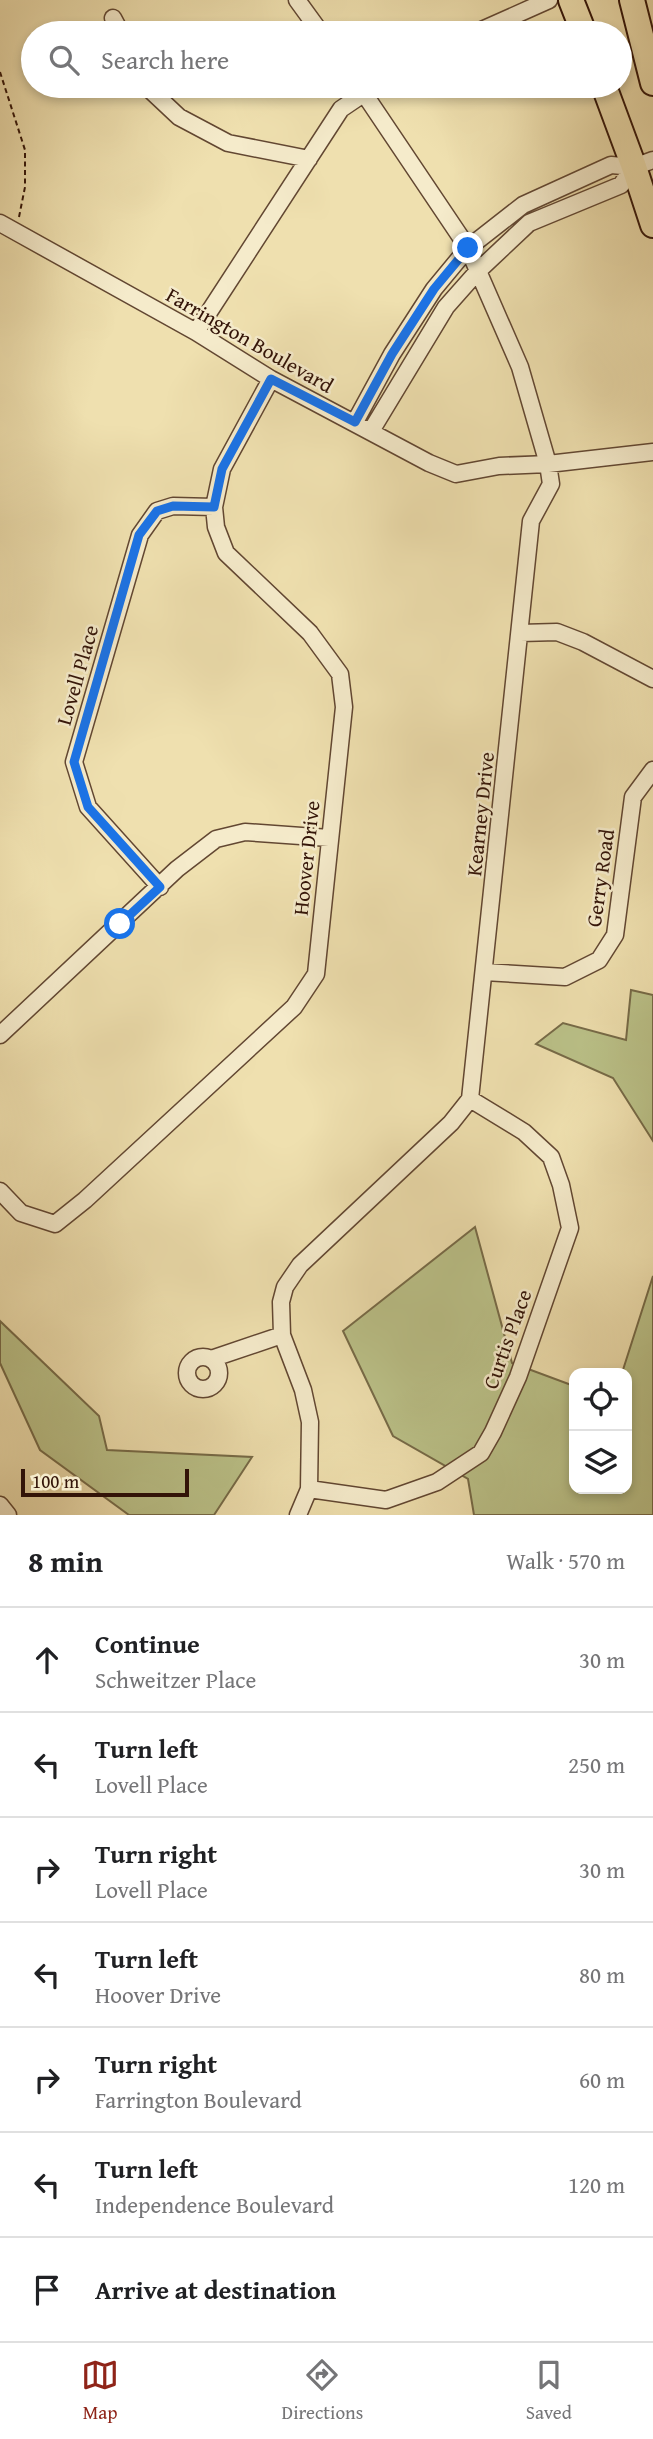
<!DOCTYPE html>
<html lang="en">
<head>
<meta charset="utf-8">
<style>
  :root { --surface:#fff; --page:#f6f6f6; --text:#202124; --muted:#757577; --line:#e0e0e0; --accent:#8f2418 }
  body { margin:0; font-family:"Gentium Book Plus",serif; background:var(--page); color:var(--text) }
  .controls { position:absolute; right:21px; bottom:21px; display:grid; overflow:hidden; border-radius:14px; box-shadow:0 4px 10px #0003 }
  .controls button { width:63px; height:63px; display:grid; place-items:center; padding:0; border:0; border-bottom:2px solid var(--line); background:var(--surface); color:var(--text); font:35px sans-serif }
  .scale { position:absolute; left:21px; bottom:18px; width:168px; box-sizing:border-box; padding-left:7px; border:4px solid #331408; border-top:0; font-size:19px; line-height:24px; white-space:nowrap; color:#331408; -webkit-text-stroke:5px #f5ebcb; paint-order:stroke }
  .stop { position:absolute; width:21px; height:21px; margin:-16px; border:5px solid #1a73e8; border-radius:50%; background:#fff }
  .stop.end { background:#1a73e8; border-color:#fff; box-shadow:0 2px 7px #0008 }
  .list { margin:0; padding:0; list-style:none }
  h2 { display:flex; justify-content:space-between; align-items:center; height:91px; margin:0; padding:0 28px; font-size:30px }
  h2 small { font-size:23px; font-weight:400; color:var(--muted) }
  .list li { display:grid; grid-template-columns:46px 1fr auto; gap:21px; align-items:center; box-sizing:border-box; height:105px; padding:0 28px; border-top:2px solid var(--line) }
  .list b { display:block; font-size:26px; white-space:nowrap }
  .list p { margin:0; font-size:23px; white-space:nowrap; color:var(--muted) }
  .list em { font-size:23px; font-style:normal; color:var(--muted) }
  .icon { flex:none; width:38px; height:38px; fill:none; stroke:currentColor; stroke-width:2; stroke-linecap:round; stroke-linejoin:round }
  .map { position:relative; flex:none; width:653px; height:1515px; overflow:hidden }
  .search { position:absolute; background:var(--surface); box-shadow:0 4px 10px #0003; left:21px; right:21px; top:21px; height:77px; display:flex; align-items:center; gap:18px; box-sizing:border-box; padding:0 24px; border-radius:38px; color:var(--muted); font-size:26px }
  .sheet { height:826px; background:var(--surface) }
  nav { display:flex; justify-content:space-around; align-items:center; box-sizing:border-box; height:98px; border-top:2px solid var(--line); background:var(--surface); font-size:19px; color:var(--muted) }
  nav a { display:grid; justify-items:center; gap:4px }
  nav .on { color:var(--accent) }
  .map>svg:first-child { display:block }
</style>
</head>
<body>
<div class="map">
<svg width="653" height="1515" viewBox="0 0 653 1515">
  <rect width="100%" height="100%" fill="#efe0af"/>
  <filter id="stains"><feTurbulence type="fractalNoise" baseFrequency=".00286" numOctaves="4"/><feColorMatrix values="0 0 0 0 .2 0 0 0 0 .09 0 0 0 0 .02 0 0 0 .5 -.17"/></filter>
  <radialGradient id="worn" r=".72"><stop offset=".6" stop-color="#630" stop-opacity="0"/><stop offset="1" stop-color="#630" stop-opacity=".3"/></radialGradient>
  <!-- green -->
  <path fill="#bbc289" stroke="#776b48" stroke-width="2" d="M 631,990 L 653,995 L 653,1141 L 613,1078 L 536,1044 L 563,1023 L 626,1040 Z
    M 475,1227 L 512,1363 L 574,1386 L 574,1489 L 627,1489 L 627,1373 L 622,1373 L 653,1276 L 653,1515 L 474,1515 L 468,1479 L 393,1436 L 343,1331 Z
    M 0,1321 L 99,1416 L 107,1450 L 252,1457 L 214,1515 L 129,1515 L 40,1450 L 0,1363 Z"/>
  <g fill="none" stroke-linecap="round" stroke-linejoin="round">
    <defs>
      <path id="minor" d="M 297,0 L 321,33
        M 113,18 L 121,33
        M 475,33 L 549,0
        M 146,86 L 179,117 L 228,143 L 309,159
        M 0,223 L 196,332 L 271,379 L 429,463 L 456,474 L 499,466 L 548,464 L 653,452
        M 196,332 L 341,109 L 375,86
        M 355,422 L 392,354 L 434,289 L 468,248 L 523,205 L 611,165 L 634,167 L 653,160
        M 371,431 L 446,307 L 477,272 L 529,223 L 621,185 L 634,167
        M 520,633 L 557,632 L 583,642 L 653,679
        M 160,887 L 88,807 L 74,762 L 140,535 L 157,511 L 173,506 L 214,507
        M 484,972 L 565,977 L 599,960 L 615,935 L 633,797 L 653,770
        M 0,1035 L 177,869 L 216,839 L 245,832 L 329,838
        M 0,1191 L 21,1213 L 55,1224 L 85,1200 L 294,1007 L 316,974 L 344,707 L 340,674 L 310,633 L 226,553 L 216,527 L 214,507 L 222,469 L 271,379
        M187 1373a16 16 0 1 1 32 0a16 16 0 1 1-32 0Z
        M 211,1359 L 282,1335
        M 309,1489 L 386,1500 L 437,1482 L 481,1453 L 493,1432 L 518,1377 L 570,1228 L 561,1185 L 551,1157 L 524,1132 L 470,1099
        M 0,1505 L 8,1515
        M 298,1515 L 309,1489 L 310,1422 L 303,1390 L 282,1335 L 281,1302 L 285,1287 L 300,1265 L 451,1123 L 470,1099 L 531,521 L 551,484 L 548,464 L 520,367 L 468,248 L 359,86"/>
      <path id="highway" d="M 571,0 L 584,33
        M 632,0 L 653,83
        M 604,86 L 634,167 L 653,225"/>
    </defs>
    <!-- minor casing -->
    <use href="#minor" stroke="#624732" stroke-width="19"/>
    <!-- highway casing -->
    <use href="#highway" stroke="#331408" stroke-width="28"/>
    <!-- path -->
    <path stroke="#331408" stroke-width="2" stroke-dasharray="5 3.5" stroke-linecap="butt" d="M 0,72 L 25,150 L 25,187 L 19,217"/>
    <!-- minor -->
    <use href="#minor" stroke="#f5ebcb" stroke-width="16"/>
    <!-- highway -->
    <use href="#highway" stroke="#efe0af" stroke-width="24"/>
  </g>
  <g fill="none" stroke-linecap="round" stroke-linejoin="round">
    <!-- route -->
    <path stroke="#1a73e8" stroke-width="9" d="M 120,924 L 160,887 L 88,807 L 74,762 L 139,535 L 157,511 L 173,506 L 214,507 L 222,469 L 271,379 L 355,422 L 392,354 L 434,289 L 468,248"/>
  </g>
  <g text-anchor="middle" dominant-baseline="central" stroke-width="5" stroke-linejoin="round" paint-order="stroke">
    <!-- street labels -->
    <g font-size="21" fill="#331408" stroke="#f5ebcb">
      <text transform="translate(250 340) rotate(30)">Farrington Boulevard</text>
      <text transform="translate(77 675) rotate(-74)">Lovell Place</text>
      <text transform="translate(480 814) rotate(-84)">Kearney Drive</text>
      <text transform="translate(306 858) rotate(-84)">Hoover Drive</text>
      <text transform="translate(600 878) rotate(-82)">Gerry Road</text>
      <text transform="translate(507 1339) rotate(-70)">Curtis Place</text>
    </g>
  </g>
  <rect width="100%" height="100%" filter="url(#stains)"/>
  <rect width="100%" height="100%" fill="url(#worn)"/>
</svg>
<div class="controls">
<button><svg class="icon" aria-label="locate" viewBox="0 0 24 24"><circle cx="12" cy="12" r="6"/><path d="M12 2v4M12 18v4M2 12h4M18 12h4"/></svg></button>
<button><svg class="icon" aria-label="layers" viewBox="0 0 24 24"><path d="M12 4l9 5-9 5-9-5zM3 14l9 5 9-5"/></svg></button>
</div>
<div class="scale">100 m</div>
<div class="stop" style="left:120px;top:924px"></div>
<div class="stop end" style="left:468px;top:248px"></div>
<div class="search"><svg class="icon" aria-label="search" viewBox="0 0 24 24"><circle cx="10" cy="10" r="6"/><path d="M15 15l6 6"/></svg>Search here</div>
</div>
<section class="sheet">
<h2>8 min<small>Walk · 570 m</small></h2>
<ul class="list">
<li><svg class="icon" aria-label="ahead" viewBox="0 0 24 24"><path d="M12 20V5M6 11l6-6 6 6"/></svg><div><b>Continue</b><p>Schweitzer Place</p></div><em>30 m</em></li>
<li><svg class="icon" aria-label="left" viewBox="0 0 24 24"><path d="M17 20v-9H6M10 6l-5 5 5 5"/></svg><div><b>Turn left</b><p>Lovell Place</p></div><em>250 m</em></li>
<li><svg class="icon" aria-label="right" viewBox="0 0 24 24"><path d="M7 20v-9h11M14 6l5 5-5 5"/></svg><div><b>Turn right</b><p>Lovell Place</p></div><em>30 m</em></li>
<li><svg class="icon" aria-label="left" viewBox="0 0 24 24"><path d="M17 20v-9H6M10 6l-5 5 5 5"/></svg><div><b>Turn left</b><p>Hoover Drive</p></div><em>80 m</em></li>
<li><svg class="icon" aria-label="right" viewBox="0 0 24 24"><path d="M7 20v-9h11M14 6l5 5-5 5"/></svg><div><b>Turn right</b><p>Farrington Boulevard</p></div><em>60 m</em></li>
<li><svg class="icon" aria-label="left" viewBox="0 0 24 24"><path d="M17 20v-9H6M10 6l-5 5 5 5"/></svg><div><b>Turn left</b><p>Independence Boulevard</p></div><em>120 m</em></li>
<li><svg class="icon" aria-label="arrive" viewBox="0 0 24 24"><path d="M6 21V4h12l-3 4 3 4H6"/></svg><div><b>Arrive at destination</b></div></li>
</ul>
</section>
<nav>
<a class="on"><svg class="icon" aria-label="map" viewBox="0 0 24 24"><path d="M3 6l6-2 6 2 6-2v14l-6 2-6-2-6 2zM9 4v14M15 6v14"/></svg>Map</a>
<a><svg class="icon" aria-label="directions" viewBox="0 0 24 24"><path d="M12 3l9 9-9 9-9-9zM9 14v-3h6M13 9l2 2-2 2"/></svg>Directions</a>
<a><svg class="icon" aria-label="saved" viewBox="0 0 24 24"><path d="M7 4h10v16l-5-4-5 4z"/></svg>Saved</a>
</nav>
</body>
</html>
